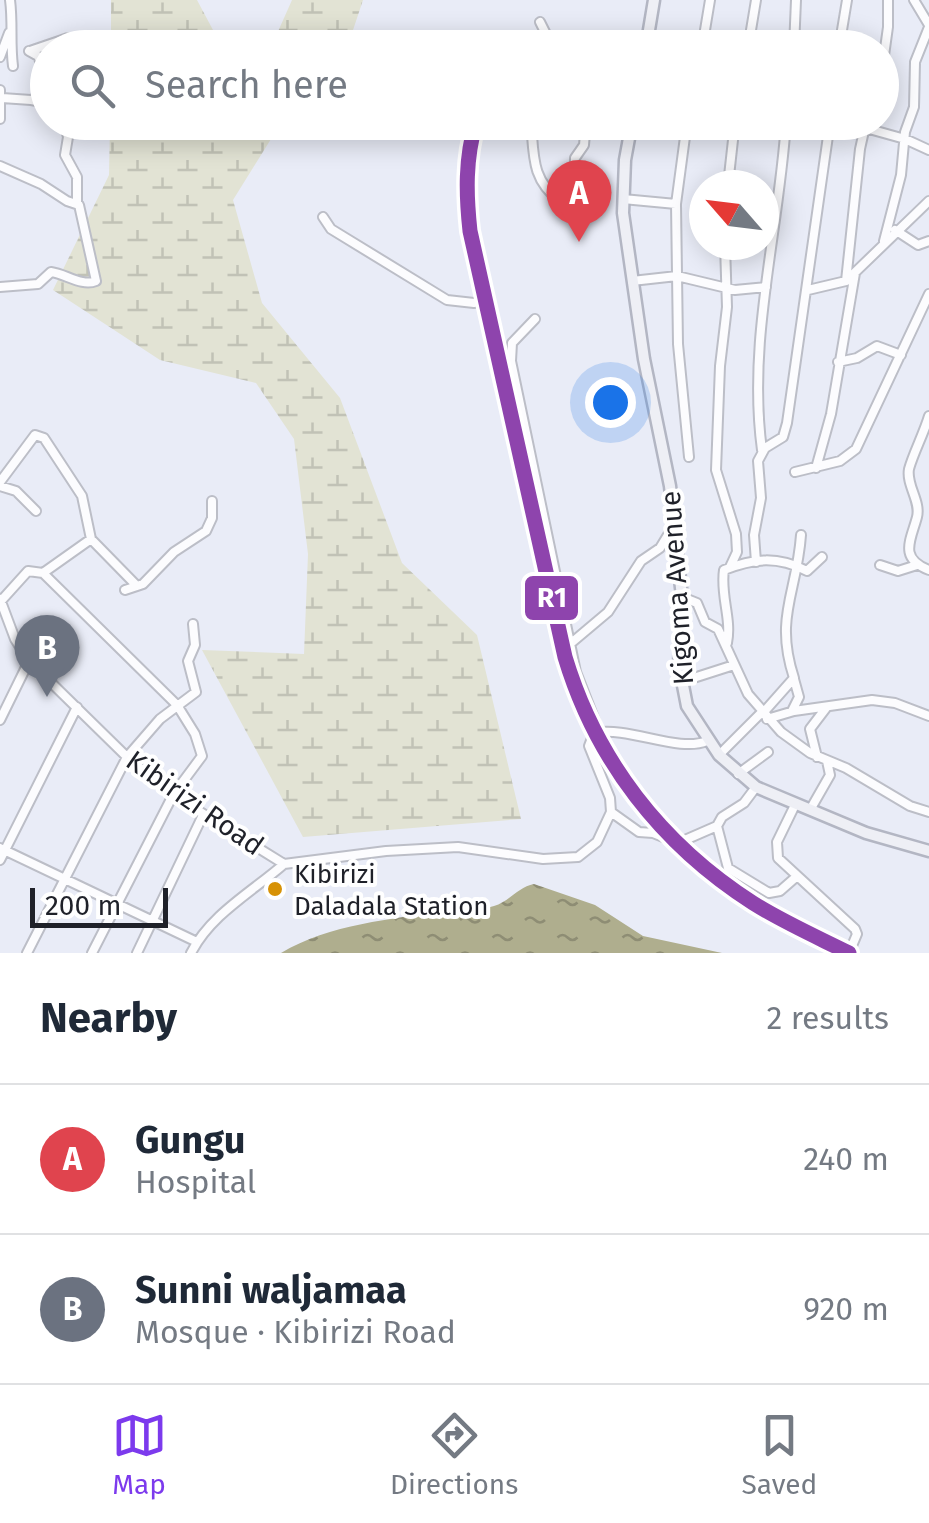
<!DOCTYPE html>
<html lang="en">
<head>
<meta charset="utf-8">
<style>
  :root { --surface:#fff; --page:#f6f6f7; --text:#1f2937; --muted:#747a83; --line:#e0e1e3; --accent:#7c3aed }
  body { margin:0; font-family:"Fira Sans",sans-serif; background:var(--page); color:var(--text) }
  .compass { position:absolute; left:689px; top:170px; width:90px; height:90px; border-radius:50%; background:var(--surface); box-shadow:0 5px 25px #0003; rotate:298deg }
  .scale { position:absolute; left:30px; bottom:25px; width:138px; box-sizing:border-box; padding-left:10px; border:5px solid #1f2129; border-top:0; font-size:28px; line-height:35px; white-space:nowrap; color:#1f2129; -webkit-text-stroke:8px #fff; paint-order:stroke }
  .you { position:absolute; left:610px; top:402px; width:35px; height:35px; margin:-25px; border:8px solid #fff; border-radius:50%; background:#1a73e8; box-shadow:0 0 0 15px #1a73e833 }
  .badge { display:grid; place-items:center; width:65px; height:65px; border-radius:50%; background:var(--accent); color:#fff; font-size:32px; font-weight:700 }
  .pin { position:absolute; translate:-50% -82px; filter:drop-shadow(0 2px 5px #0008) }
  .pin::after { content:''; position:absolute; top:52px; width:35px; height:30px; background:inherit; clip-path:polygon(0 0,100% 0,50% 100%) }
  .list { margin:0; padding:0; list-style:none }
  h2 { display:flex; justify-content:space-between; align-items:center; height:130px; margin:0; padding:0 40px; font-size:42px }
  h2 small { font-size:32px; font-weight:400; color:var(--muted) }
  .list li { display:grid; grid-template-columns:65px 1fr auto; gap:30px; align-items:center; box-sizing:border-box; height:150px; padding:0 40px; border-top:2px solid var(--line) }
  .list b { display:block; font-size:38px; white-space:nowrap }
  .list p { margin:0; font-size:32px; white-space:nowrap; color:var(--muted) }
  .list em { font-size:32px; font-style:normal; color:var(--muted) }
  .icon { flex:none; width:55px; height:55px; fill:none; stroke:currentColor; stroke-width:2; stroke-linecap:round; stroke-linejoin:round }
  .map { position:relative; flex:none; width:929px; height:953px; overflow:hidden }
  .search { position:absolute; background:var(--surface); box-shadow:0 5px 25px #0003; left:30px; right:30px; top:30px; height:110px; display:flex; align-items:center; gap:25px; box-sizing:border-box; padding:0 35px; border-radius:55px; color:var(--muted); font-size:38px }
  .sheet { height:430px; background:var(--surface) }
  nav { display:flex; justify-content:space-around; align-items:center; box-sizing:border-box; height:140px; border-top:2px solid var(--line); background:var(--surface); font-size:28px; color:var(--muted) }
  nav a { display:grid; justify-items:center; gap:5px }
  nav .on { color:var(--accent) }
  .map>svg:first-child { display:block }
</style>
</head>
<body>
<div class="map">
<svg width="929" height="953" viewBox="0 0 929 953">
  <defs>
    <pattern id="wetland-marsh" width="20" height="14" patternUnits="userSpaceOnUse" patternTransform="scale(2.5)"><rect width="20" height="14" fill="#e2e3d4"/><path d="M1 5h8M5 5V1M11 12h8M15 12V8" fill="none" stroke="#c1c2b6"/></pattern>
    <pattern id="water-ripples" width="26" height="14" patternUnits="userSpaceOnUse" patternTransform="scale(2.5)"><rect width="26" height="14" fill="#afae8e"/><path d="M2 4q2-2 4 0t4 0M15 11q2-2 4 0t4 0" fill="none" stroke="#8e8d74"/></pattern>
  </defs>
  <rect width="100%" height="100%" fill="#e9ecf7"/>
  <!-- wetland -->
  <path fill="url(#wetland-marsh)" d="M 111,0 L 197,0 L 213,30 L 272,45 L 292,0 L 363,0 L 347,48 L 111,47 Z
    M 110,123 L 281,123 L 233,200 L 262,303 L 340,398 L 402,563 L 477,635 L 521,819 L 303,837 L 202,650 L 304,654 L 308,554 L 294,439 L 256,383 L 160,360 L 53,290 L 109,175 Z"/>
  <!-- water -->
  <path fill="url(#water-ripples)" d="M 534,884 L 595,905 L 643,936 L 722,953 L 281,953 C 330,924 391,919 447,911 C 462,909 479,911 494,906 C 509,902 518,887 534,884 Z"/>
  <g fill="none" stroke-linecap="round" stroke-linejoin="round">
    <defs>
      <path id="minor" d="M 10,0 C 13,22 10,43 13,66
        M 914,0 L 929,25
        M 540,22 L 546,34 L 566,48
        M 702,48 L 710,0
        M 748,48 L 756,0
        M 794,48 L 796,0
        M 839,48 L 847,0
        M 29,51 L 38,56 L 48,80
        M 30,51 L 68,38
        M 0,57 L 9,33
        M 882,70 L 888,27 L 888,0
        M 0,90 L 0,119
        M 2,98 L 31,100 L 48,94
        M 31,100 L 48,103
        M 64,122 L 68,137 L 65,155 L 77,177 L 77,203
        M 531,122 C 534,155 531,180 560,201
        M 687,122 L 676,204 L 678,344 L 689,457
        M 844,122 L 905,139 L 929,150
        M 0,166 L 41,184 L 67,201 L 79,205 L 96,281 C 82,287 66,274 51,272 L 38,284 L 0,287
        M 728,185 L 735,122
        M 623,199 L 676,204
        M 574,205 L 575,158 L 584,145 L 586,122
        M 323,217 L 331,229 L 447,300 L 474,303
        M 895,230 L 918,245 L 929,241
        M 884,241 L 901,175 L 905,132 L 914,107 L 915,62 L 929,27
        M 725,245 L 727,307 L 720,366 L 716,470 L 736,534 L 737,552 L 730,567
        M 632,281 L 677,276 L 735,290 L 766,287
        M 846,281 L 860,149 L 866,122
        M 808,290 L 846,281 L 929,201
        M 535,319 L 512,343 L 511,361 L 576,672 L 599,731
        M 838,362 L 857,358 L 877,346 L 901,355
        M 929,416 C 924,433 913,454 909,469 C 906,485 921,501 917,517 C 911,540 898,558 929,570
        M 762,450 C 747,340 779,232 786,122
        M 816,468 L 831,414 L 855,273
        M 795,472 L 840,461 L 856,449 L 929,294
        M 0,482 L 35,435 L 44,438 L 82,496 L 91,539 L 137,586
        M 0,486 L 16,491 L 36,511
        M 756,562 L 754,535 L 761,498 L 758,461 L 765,448 L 783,437 L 787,423 L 830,122
        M 880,565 L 898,571 L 917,565
        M 43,573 L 177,705 L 195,734 L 202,756 L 173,795 L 92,953
        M 125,590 L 143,584 L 174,552 L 206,531 L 212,518 L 212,501
        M 682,597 L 697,603 L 705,622 L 718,629 L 748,694 L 781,732 L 810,753 L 846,768 L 910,806 L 929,812
        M 0,599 L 15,639 L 29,661 L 127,757 L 173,795 L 284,864 L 386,851 L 458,847 L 543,859 L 578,857 L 597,842 L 611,812 L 610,798 L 589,746 L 594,733 C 629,726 678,753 707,741
        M 0,602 L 28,571 L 43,573 L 91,539
        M 727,643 C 732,619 720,595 724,570 C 754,558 778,556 807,571 L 822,557
        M 570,644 L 608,612 L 641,561 L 660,548 L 674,525
        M 681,682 L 734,665
        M 792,711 L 799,697 L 794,679
        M 762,714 L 794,678 C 774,617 797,593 801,535
        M 767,719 L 794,711 L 872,700 L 895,703 L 929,716
        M 0,720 L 29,661
        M 719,755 L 761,713
        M 817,757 L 810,729 L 826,708
        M 738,774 L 768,752
        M 795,805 L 777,842 L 778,858 L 855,929 L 857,934 L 849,953
        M 810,810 L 830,775 L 827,761
        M 611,812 L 639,832 L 653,833 L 678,843 L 717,826 L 722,817 L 744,803 L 756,787
        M 717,826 L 728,868 L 769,893 L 780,891 L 796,877
        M 0,848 L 197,942
        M 0,860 L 77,707
        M 27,953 L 127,757 L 160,719 L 196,692 L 188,661 L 195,645 L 193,624
        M 137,953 L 203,815
        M 191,953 C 211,914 252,892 284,864"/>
      <path id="major" d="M 646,48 L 654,0
        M 632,122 L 625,160 L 623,213 L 644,359 L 670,486 L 682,597 L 679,665 L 687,706 L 719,755 L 756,787 L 866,833 L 929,851"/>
    </defs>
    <!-- minor casing -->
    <use href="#minor" stroke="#bcbec7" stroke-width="12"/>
    <!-- major casing -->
    <use href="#major" stroke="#b3b6c3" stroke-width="15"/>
    <!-- minor -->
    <use href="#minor" stroke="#fcfcfe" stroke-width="8"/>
    <!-- major -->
    <use href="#major" stroke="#eeeff5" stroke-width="10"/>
    <defs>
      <path id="rail-1" d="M 476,122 C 465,159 466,194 470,231 L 565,657 C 596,760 661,844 753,903 C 783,922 817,937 849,953"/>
    </defs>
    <!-- rail-1 casing -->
    <use href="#rail-1" stroke="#fff" stroke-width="22"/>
    <!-- rail-1 -->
    <use href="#rail-1" stroke="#8e44ad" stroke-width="15"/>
  </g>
  <!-- markers -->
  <circle fill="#d79206" stroke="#fff" stroke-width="4" cx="275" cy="889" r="9"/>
  <g text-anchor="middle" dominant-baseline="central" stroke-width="8" stroke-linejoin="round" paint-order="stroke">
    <!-- bus labels -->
    <g font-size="26" fill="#1f2129" stroke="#fff" text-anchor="start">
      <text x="294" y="874">Kibirizi<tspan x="294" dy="32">Daladala Station</tspan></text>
    </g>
    <!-- street labels -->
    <g font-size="28" fill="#1f2129" stroke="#fff">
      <text transform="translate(677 588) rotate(-94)">Kigoma Avenue</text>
      <text transform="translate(195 803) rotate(35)">Kibirizi Road</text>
    </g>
  </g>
  <rect stroke="#fff" stroke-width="4" x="523" y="574" width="57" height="48" rx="10" fill="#8e44ad"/>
  <g font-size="28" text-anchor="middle" font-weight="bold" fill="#fff">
    <text x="552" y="607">R1</text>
  </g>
</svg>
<svg class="compass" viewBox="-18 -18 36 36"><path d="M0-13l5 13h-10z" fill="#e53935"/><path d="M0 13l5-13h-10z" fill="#747a83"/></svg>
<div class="scale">200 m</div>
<div class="you"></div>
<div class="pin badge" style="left:579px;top:242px;background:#e0444e">A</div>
<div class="pin badge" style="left:47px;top:697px;background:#6b7280">B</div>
<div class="search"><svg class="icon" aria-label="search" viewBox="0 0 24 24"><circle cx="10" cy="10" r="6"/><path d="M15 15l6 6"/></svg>Search here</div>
</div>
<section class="sheet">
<h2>Nearby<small>2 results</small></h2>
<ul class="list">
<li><span class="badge" style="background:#e0444e">A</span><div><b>Gungu</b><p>Hospital</p></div><em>240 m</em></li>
<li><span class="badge" style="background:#6b7280">B</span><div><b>Sunni waljamaa</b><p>Mosque · Kibirizi Road</p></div><em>920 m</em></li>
</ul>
</section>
<nav>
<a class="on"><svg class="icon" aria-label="map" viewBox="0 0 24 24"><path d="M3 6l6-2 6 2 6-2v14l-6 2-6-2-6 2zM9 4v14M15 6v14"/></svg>Map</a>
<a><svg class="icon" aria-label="directions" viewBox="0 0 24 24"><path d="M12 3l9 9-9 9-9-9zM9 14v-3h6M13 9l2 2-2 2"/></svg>Directions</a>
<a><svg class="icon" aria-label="saved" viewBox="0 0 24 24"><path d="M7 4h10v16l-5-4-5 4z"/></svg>Saved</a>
</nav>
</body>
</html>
